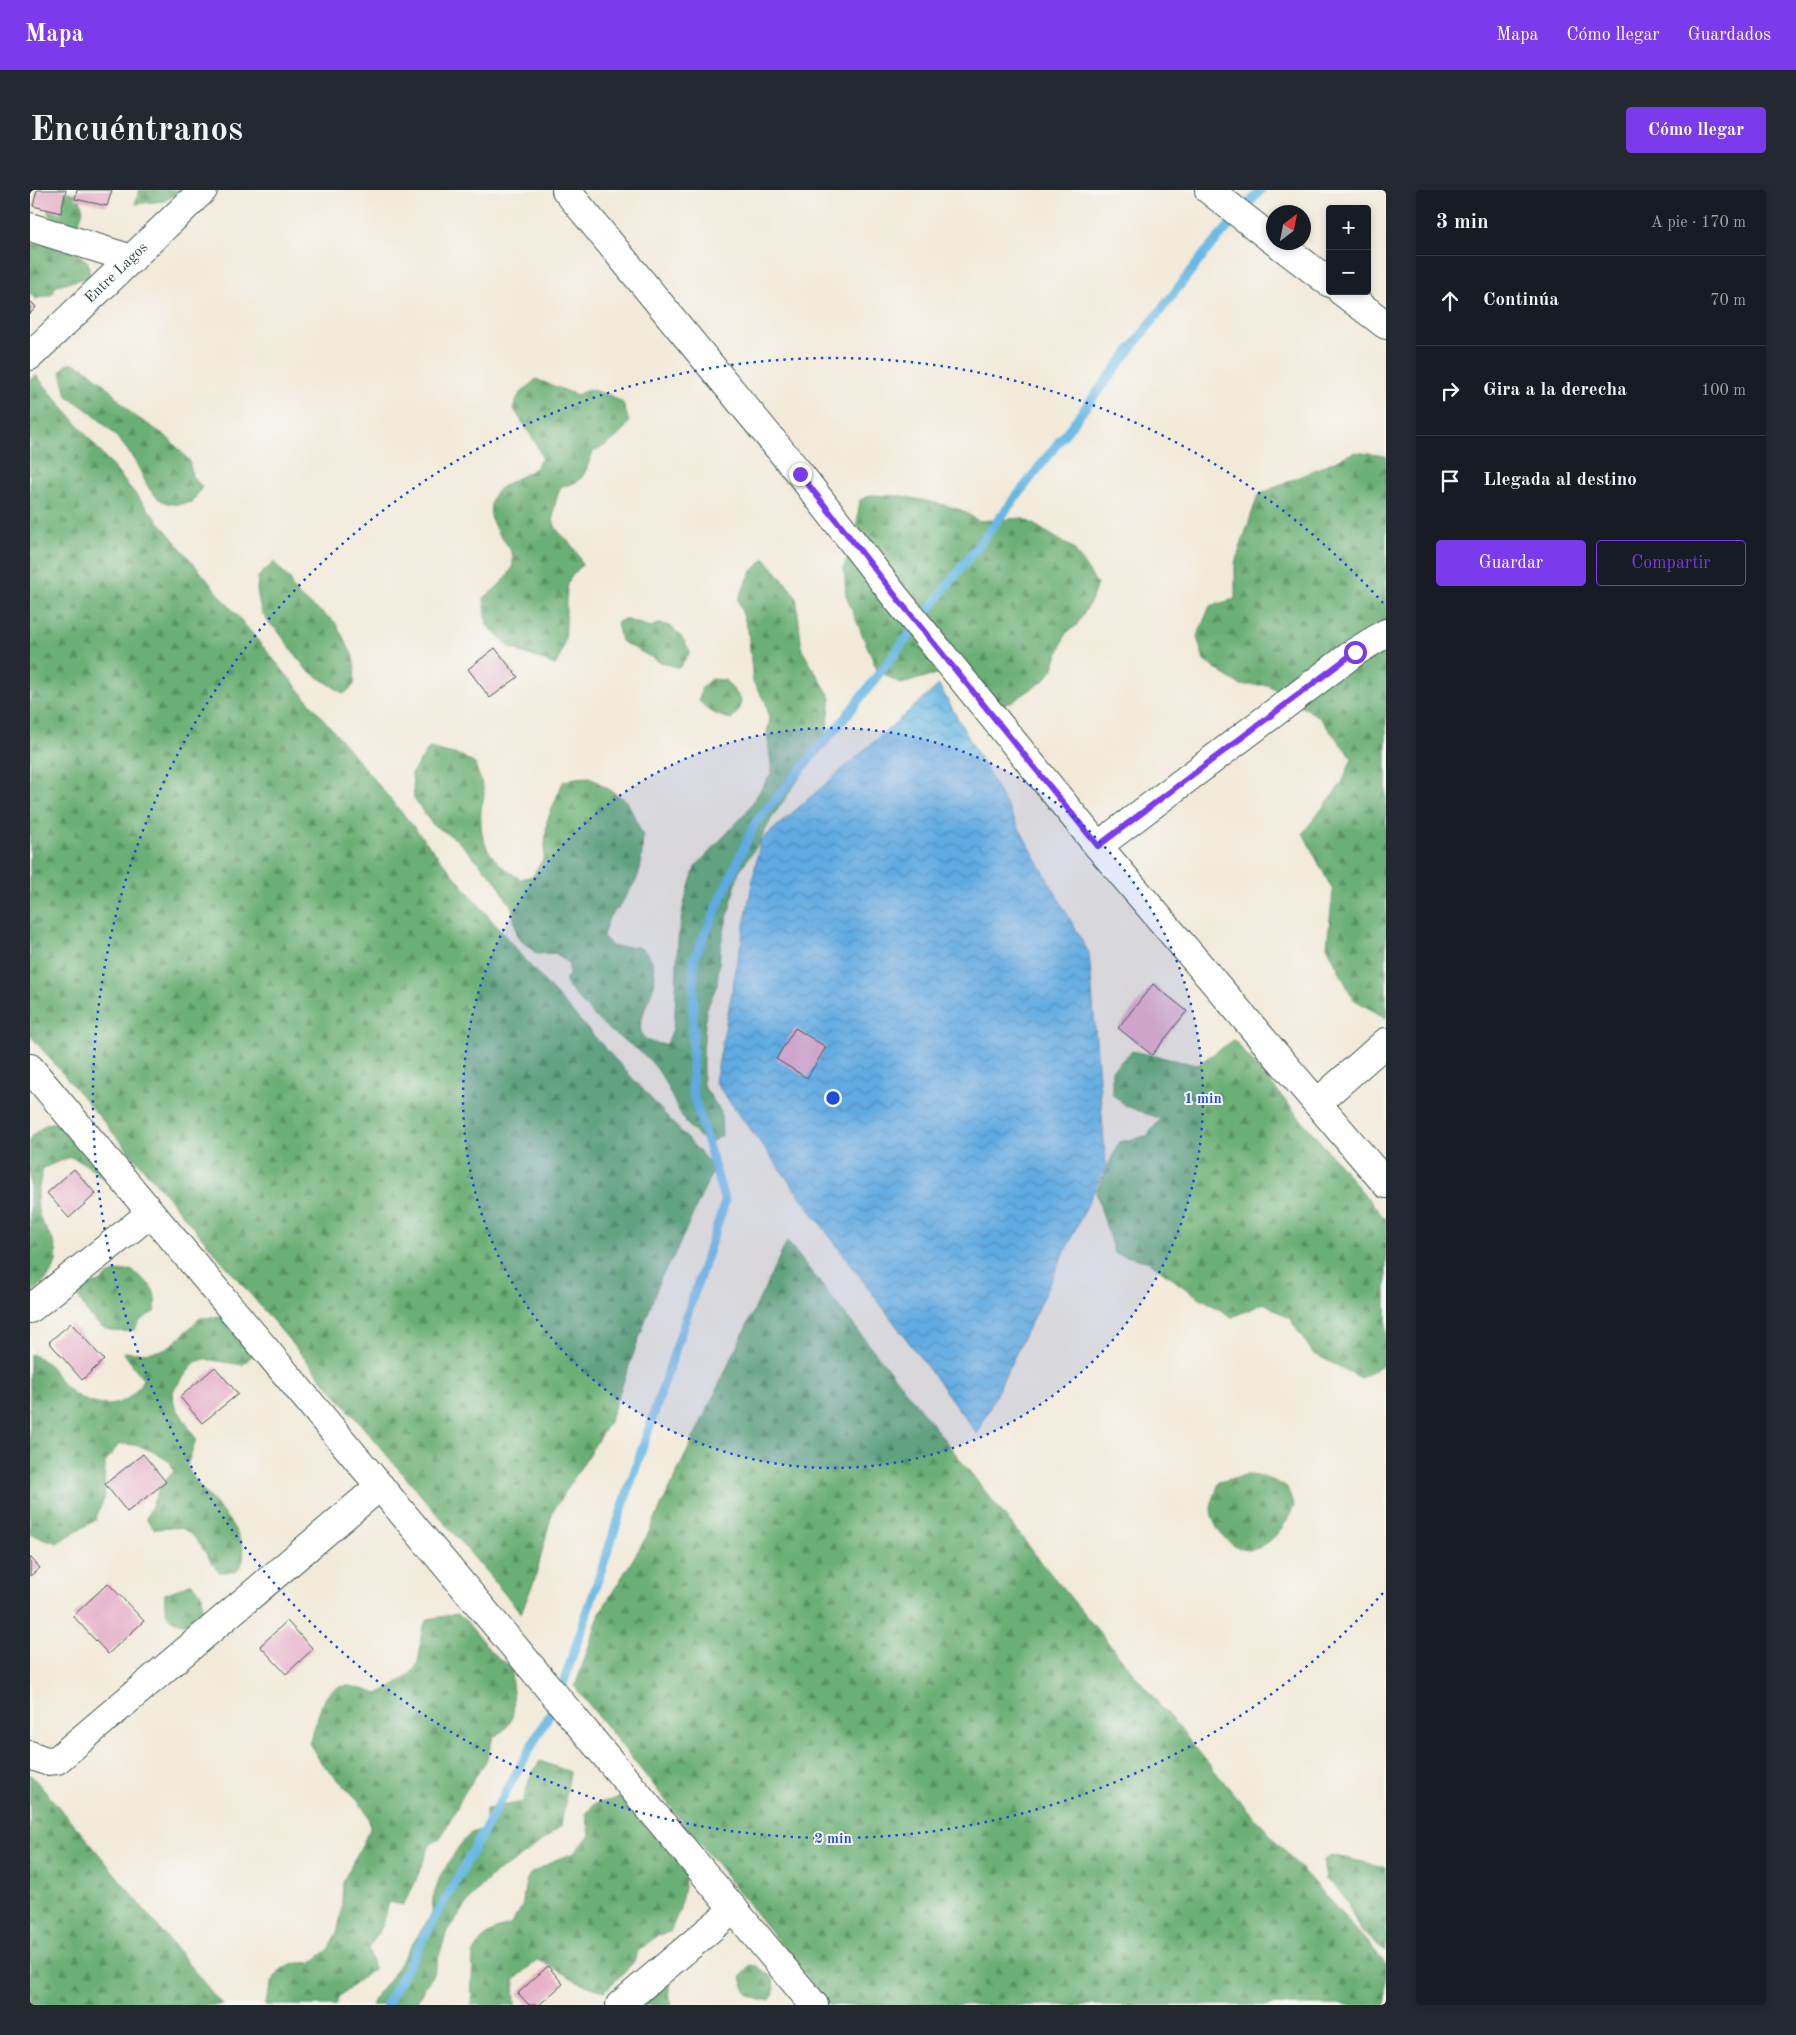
<!DOCTYPE html>
<html lang="es">
<head>
<meta charset="utf-8">
<style>
  :root { --surface:#171b24; --page:#242831; --text:#f1f3f6; --muted:#9ea1a6; --line:#363941; --accent:#7c3aed }
  body { margin:0; font-family:"Old Standard TT",serif; background:var(--page); color:var(--text) }
  .controls { position:absolute; right:15px; top:15px; display:grid; overflow:hidden; border-radius:5px; box-shadow:0 2px 8px #0003 }
  .controls button { width:45px; height:45px; display:grid; place-items:center; padding:0; border:0; border-bottom:1px solid var(--line); background:var(--surface); color:var(--text); font:25px sans-serif }
  .compass { position:absolute; left:1236px; top:15px; width:45px; height:45px; border-radius:50%; background:var(--surface); box-shadow:0 2px 8px #0003; rotate:32deg }
  .stop { position:absolute; width:15px; height:15px; margin:-11px; border:4px solid #7c3aed; border-radius:50%; background:#fff }
  .stop.end { background:#7c3aed; border-color:#fff; box-shadow:0 1px 5px #0008 }
  .list { margin:0; padding:0; list-style:none }
  h2 { display:flex; justify-content:space-between; align-items:center; height:65px; margin:0; padding:0 20px; font-size:21px }
  h2 small { font-size:16px; font-weight:400; color:var(--muted) }
  .list li { display:grid; grid-template-columns:32px 1fr auto; gap:15px; align-items:center; box-sizing:border-box; height:90px; padding:0 20px; border-top:1px solid var(--line) }
  .list b { display:block; font-size:19px; white-space:nowrap }
  .list em { font-size:16px; font-style:normal; color:var(--muted) }
  .actions { display:flex; gap:10px; padding:15px 20px }
  .actions a { flex:1; padding:11px 0; border:1px solid var(--accent); border-radius:5px; text-align:center; font-size:18px; color:var(--accent) }
  .actions .main { background:var(--accent); color:#fff }
  .icon { flex:none; width:28px; height:28px; fill:none; stroke:currentColor; stroke-width:2; stroke-linecap:round; stroke-linejoin:round }
  .map { position:relative; flex:none; width:1356px; height:1815px; overflow:hidden; border-radius:5px }
  header { display:flex; align-items:center; gap:30px; box-sizing:border-box; height:70px; padding:0 25px; background:var(--accent); color:#fff }
  header strong { font-size:24px }
  nav { display:flex; gap:28px; margin-inline-start:auto; font-size:18px }
  .intro { display:flex; align-items:center; justify-content:space-between; box-sizing:border-box; height:120px; padding:0 30px }
  h1 { margin:0; font-size:35px }
  .button { padding:12px 22px; border-radius:5px; background:var(--accent); color:#fff; font-size:18px; font-weight:700 }
  main { display:flex; gap:30px; padding:0 30px }
  aside { flex:1; background:var(--surface); border-radius:5px; box-shadow:0 2px 8px #0003 }
  .map>svg:first-child { display:block }
</style>
</head>
<body>
<header>
<strong>Mapa</strong>
<nav><a>Mapa</a><a>Cómo llegar</a><a>Guardados</a></nav>
</header>
<div class="intro"><h1>Encuéntranos</h1><a class="button">Cómo llegar</a></div>
<main>
<div class="map">
<svg width="1356" height="1815" viewBox="0 0 1356 1815">
  <defs>
    <pattern id="forest-firs" width="22" height="20" patternUnits="userSpaceOnUse" patternTransform="scale(1.25)"><rect width="22" height="20" fill="#6aaf74"/><path d="M5 1l3.5 6h-7zM16 11l3.5 6h-7z" fill="#579060"/></pattern>
    <pattern id="water-waves" width="16" height="10" patternUnits="userSpaceOnUse" patternTransform="scale(1.25)"><rect width="16" height="10" fill="#68b8e3"/><path d="M0 5q4-4 8 0t8 0" fill="none" stroke="#5597b9"/></pattern>
  </defs>
  <rect width="100%" height="100%" fill="#f6f6f2"/>
  <filter id="ink" filterUnits="userSpaceOnUse"><feTurbulence type="fractalNoise" baseFrequency=".02" numOctaves="2"/><feDisplacementMap in="SourceGraphic" scale="10" xChannelSelector="R" yChannelSelector="G"/><feConvolveMatrix kernelMatrix="1 2 1 2 8 2 1 2 1" color-interpolation-filters="sRGB"/></filter>
  <filter id="wash" filterUnits="userSpaceOnUse"><feTurbulence type="fractalNoise" baseFrequency=".0096" numOctaves="4" result="noise"/><feDisplacementMap in="SourceGraphic" scale="20" xChannelSelector="R" yChannelSelector="G"/><feGaussianBlur stdDeviation="1.12" result="paint"/><feColorMatrix in="noise" values="0 0 0 0 0 0 0 0 0 0 0 0 0 0 0 0 0 1.4 0 .05"/><feComposite in="paint" operator="in"/></filter>
  <g filter="url(#wash)">
    <rect width="100%" height="100%" fill="#f2ead9"/>
    <!-- forest -->
    <path fill="url(#forest-firs)" stroke="#447654" d="M 110,0 L 153,0 L 134,11 L 105,14 Z
      M 38,2 L 49,5 L 53,21 L 49,32 L 36,36 L 19,25 L 16,14 L 24,4 Z
      M 13,53 L 46,62 L 58,72 L 60,87 L 27,95 L 21,105 L 5,109 L 0,104 L 0,54 Z
      M 43,173 L 56,179 L 74,194 L 102,224 L 136,246 L 159,270 L 162,286 L 172,297 L 162,312 C 151,314 142,316 132,311 C 117,302 114,287 106,273 C 90,246 64,223 37,206 L 31,181 L 36,175 Z
      M 6,185 L 494,769 L 684,978 L 644,1066 L 631,1087 L 579,1232 L 522,1323 L 505,1389 L 491,1423 L 0,845 L 0,190 Z
      M 506,189 L 547,205 L 559,199 L 582,206 L 593,213 L 599,232 C 589,248 579,254 563,262 C 555,282 555,294 531,296 C 509,352 540,336 552,375 C 548,380 539,387 538,394 C 532,422 543,449 525,475 L 481,458 L 457,435 L 454,408 C 519,358 454,357 461,313 C 464,294 492,289 505,278 C 508,275 510,271 512,268 C 508,253 492,233 483,217 L 489,205 Z
      M 1325,262 L 1356,266 L 1356,828 L 1323,809 L 1297,756 L 1303,701 L 1273,643 L 1312,593 L 1322,568 L 1289,527 L 1238,495 L 1210,495 L 1174,471 L 1167,447 L 1180,416 L 1205,409 L 1205,373 L 1228,305 Z
      M 842,305 L 871,306 L 911,314 L 931,320 L 949,331 L 993,328 L 1043,358 L 1067,394 L 1061,411 L 1046,436 L 1036,443 L 1023,478 L 1015,490 L 982,512 L 966,517 L 913,482 L 871,494 L 847,480 L 816,406 L 814,377 L 825,347 L 830,310 Z
      M 735,368 L 766,406 L 772,460 L 801,508 L 797,539 L 784,567 L 743,626 L 727,656 L 709,681 L 691,753 L 687,795 L 676,820 L 673,863 L 673,895 L 691,922 L 692,946 L 681,952 C 653,945 642,901 628,880 C 613,859 593,852 575,836 C 561,824 550,810 538,797 L 535,789 L 539,785 L 539,773 L 525,763 L 507,764 L 488,748 L 482,718 L 466,691 L 426,649 L 402,634 L 384,609 L 382,583 L 399,558 L 432,566 L 445,574 C 447,583 454,595 454,604 C 454,609 451,615 451,620 C 449,655 460,670 490,689 L 503,686 L 514,667 L 517,631 L 533,592 L 545,588 L 560,587 L 597,611 L 613,646 L 611,675 L 607,689 L 589,717 L 579,727 L 573,746 L 583,757 C 591,757 603,755 610,758 C 622,763 627,782 624,794 C 619,816 590,855 637,854 L 643,839 L 645,823 L 648,750 L 654,713 L 665,677 L 716,623 L 742,582 L 737,542 L 740,529 L 736,513 L 723,492 L 718,440 L 708,410 L 721,382 Z
      M 244,372 L 261,391 L 262,397 L 271,408 L 305,432 L 322,464 L 325,477 L 324,495 L 314,504 L 276,479 L 248,441 L 238,432 L 231,421 L 227,400 L 228,387 Z
      M 594,429 L 621,437 C 639,426 654,448 660,462 L 649,478 L 628,471 L 591,451 L 587,433 Z
      M 681,489 L 695,490 L 711,509 L 710,519 L 702,529 C 687,526 679,522 669,510 L 672,497 Z
      M 1204,850 L 1356,1030 L 1356,1174 L 1331,1188 L 1283,1163 L 1260,1129 L 1234,1113 L 1202,1127 L 1159,1101 L 1120,1072 L 1084,1063 L 1066,1002 L 1089,952 L 1117,946 L 1130,929 L 1096,916 L 1082,904 L 1082,880 L 1102,861 L 1167,875 Z
      M 37,931 L 80,993 C 66,984 55,971 40,967 L 13,978 C 10,993 5,1009 9,1025 C 12,1036 22,1045 25,1056 C 32,1078 15,1092 0,1104 L 0,948 L 16,934 Z
      M 757,1051 L 1016,1378 L 1208,1609 L 1356,1773 L 1356,1815 L 799,1815 L 545,1497 L 570,1423 L 617,1346 Z
      M 101,1080 C 120,1094 127,1097 125,1121 L 111,1130 L 104,1140 C 73,1147 59,1129 47,1104 L 54,1093 L 68,1093 L 84,1082 Z
      M 197,1127 L 225,1162 L 213,1175 L 175,1169 L 165,1172 L 143,1201 L 144,1214 L 166,1249 L 157,1276 C 160,1281 163,1288 167,1293 C 181,1311 233,1357 206,1382 L 189,1382 C 177,1369 169,1346 153,1339 C 145,1336 133,1339 124,1339 L 116,1329 L 130,1297 L 144,1281 L 140,1272 C 123,1261 110,1253 89,1254 L 75,1273 L 74,1309 L 65,1330 L 27,1353 L 0,1344 L 0,1164 C 25,1173 20,1181 36,1197 C 61,1221 98,1223 113,1189 L 93,1162 C 140,1165 137,1159 170,1128 Z
      M 1216,1285 L 1233,1286 L 1257,1297 L 1264,1316 C 1256,1336 1234,1368 1208,1358 C 1204,1357 1199,1351 1196,1349 C 1188,1342 1181,1329 1181,1318 C 1182,1310 1187,1300 1189,1292 Z
      M 162,1393 L 172,1405 L 173,1423 L 159,1435 C 139,1433 133,1424 135,1404 Z
      M 427,1424 L 436,1431 L 462,1463 L 481,1477 C 481,1506 494,1532 463,1547 L 456,1571 L 433,1605 L 417,1637 L 410,1648 L 400,1655 L 383,1697 L 373,1715 L 359,1712 L 353,1735 L 338,1759 L 344,1778 L 309,1807 L 306,1815 L 235,1815 C 243,1786 247,1771 281,1773 L 298,1760 L 308,1740 L 311,1724 L 313,1692 L 340,1639 L 338,1626 L 328,1610 L 292,1574 L 279,1553 C 288,1535 288,1500 313,1496 C 323,1495 338,1501 348,1504 C 360,1496 384,1487 388,1472 C 392,1457 388,1442 398,1429 Z
      M 510,1571 L 540,1582 L 531,1636 L 487,1670 L 466,1682 L 444,1704 L 416,1744 L 404,1782 L 385,1815 L 341,1815 L 347,1803 L 357,1793 L 402,1724 L 403,1708 L 410,1686 L 430,1655 L 441,1643 L 453,1639 L 456,1634 L 456,1619 L 493,1612 L 500,1587 Z
      M 0,1584 L 59,1652 L 192,1815 L 0,1815 Z
      M 593,1607 L 642,1651 L 656,1686 L 650,1719 L 640,1742 L 627,1746 L 608,1761 L 603,1773 L 575,1801 C 550,1796 531,1780 508,1770 L 484,1790 L 485,1815 L 441,1815 L 443,1764 L 451,1751 L 465,1739 L 480,1735 L 492,1717 L 496,1691 L 500,1684 L 525,1670 L 544,1663 L 560,1645 L 556,1624 L 564,1614 Z
      M 1301,1665 L 1356,1677 L 1356,1761 C 1348,1755 1338,1749 1332,1741 C 1317,1720 1321,1707 1296,1690 L 1293,1670 Z
      M 720,1775 L 727,1776 L 743,1788 L 744,1803 L 740,1810 L 730,1810 L 717,1804 L 711,1788 Z
      M 631,1793 L 639,1794 L 639,1807 L 642,1815 L 610,1815 Z"/>
    <!-- water -->
    <path fill="url(#water-waves)" stroke="#447a8c" d="M 909,495 L 1059,763 L 1076,976 L 947,1244 L 685,892 L 730,651 Z"/>
    <g fill="none" stroke-linecap="round" stroke-linejoin="round">
      <!-- stream -->
      <path stroke="#68b8e3" stroke-width="9" d="M 356,1815 L 528,1509 L 695,1012 L 662,900 L 664,768 L 725,633 L 814,529 L 1175,63 L 1231,0"/>
    </g>
    <g id="blocks">
      <!-- building -->
      <path fill="#e6b1c9" d="M 7,0 L 36,0 L 31,23 L 3,16 Z
        M 47,0 L 82,0 L 77,16 L 45,9 Z
        M 0,111 L 6,117 L 0,124 Z
        M 465,458 L 488,487 L 460,508 L 438,479 Z
        M 1123,794 L 1157,821 L 1122,865 L 1088,838 Z
        M 765,838 L 796,857 L 777,888 L 746,869 Z
        M 44,979 L 66,1004 L 39,1028 L 17,1003 Z
        M 41,1133 L 74,1170 L 52,1190 L 19,1152 Z
        M 185,1177 L 208,1204 L 172,1233 L 150,1207 Z
        M 113,1264 L 136,1292 L 97,1322 L 75,1294 Z
        M 0,1367 L 10,1378 L 0,1386 Z
        M 78,1393 L 114,1431 L 78,1464 L 43,1426 Z
        M 257,1431 L 283,1459 L 256,1484 L 230,1456 Z
        M 518,1776 L 533,1794 L 509,1815 L 499,1815 L 488,1803 Z"/>
    </g>
  </g>
  <g filter="url(#ink)">
    <use href="#blocks" fill-opacity="0" stroke="#3f574d" stroke-width="1"/>
    <g fill="none" stroke-linecap="round" stroke-linejoin="round">
      <defs>
        <g id="minor">
          <path d="M 536,0 L 770,284 L 867,409 L 1068,656 L 1356,994"/>
          <path d="M 1179,0 L 1244,51"/>
          <path d="M 0,37 L 102,69"/>
          <path d="M 1246,52 L 1300,93"/>
          <path d="M 1311,101 L 1356,135"/>
          <path id="s1" d="M 0,166 L 173,0"/>
          <path d="M 1068,656 L 1325,462 L 1356,443"/>
          <path d="M 0,878 L 784,1815"/>
          <path d="M 1287,913 L 1356,852"/>
          <path d="M 0,1119 L 121,1023"/>
          <path d="M 0,1565 L 16,1571 L 27,1570 L 350,1296"/>
          <path d="M 590,1815 L 704,1719"/>
        </g>
      </defs>
      <!-- minor casing -->
      <use href="#minor" stroke="#3f574d" stroke-width="30"/>
      <!-- minor -->
      <use href="#minor" stroke="#fff" stroke-width="28"/>
    </g>
  </g>
  <g fill="none" stroke-linecap="round" stroke-linejoin="round" filter="url(#ink)">
    <!-- route -->
    <path stroke="#7c3aed" stroke-width="6" d="M 770,284 L 868,409 L 1068,656 L 1325,462"/>
  </g>
  <!-- distance rings -->
  <circle cx="803" cy="908" r="370" fill="#1d4ed8" fill-opacity=".12"/>
  <g fill="none" stroke="#1d4ed8" stroke-width="2.5" stroke-dasharray="2.5 5">
    <circle cx="803" cy="908" r="370"/>
    <path d="M1353 1403A740 740 0 1 1 1353 413"/>
  </g>
  <g text-anchor="middle" dominant-baseline="central" stroke-width="4" stroke-linejoin="round" paint-order="stroke">
    <!-- street labels -->
    <g font-size="15" fill="#1f3d34" stroke="#f6f6f2">
      <text stroke="none"><textPath href="#s1" startOffset="120">Entre Lagos</textPath></text>
    </g>
  </g>
  <circle cx="803" cy="908" r="8" fill="#1d4ed8" stroke="#f6f6f2" stroke-width="2.5"/>
  <g font-size="15" text-anchor="middle" font-weight="bold" fill="#1d4ed8" stroke="#f6f6f2" stroke-width="4" stroke-linejoin="round" paint-order="stroke">
    <text x="1173" y="913">1 min</text>
    <text x="803" y="1653">2 min</text>
  </g>
</svg>
<div class="controls">
<button>+</button>
<button>−</button>
</div>
<svg class="compass" viewBox="-18 -18 36 36"><path d="M0-13l5 13h-10z" fill="#e53935"/><path d="M0 13l5-13h-10z" fill="#9ea1a6"/></svg>
<div class="stop" style="left:1325px;top:462px"></div>
<div class="stop end" style="left:770px;top:284px"></div>
</div>
<aside>
<h2>3 min<small>A pie · 170 m</small></h2>
<ul class="list">
<li><svg class="icon" aria-label="ahead" viewBox="0 0 24 24"><path d="M12 20V5M6 11l6-6 6 6"/></svg><div><b>Continúa</b></div><em>70 m</em></li>
<li><svg class="icon" aria-label="right" viewBox="0 0 24 24"><path d="M7 20v-9h11M14 6l5 5-5 5"/></svg><div><b>Gira a la derecha</b></div><em>100 m</em></li>
<li><svg class="icon" aria-label="arrive" viewBox="0 0 24 24"><path d="M6 21V4h12l-3 4 3 4H6"/></svg><div><b>Llegada al destino</b></div></li>
</ul>
<div class="actions"><a class="main">Guardar</a><a>Compartir</a></div>
</aside>
</main>
</body>
</html>
